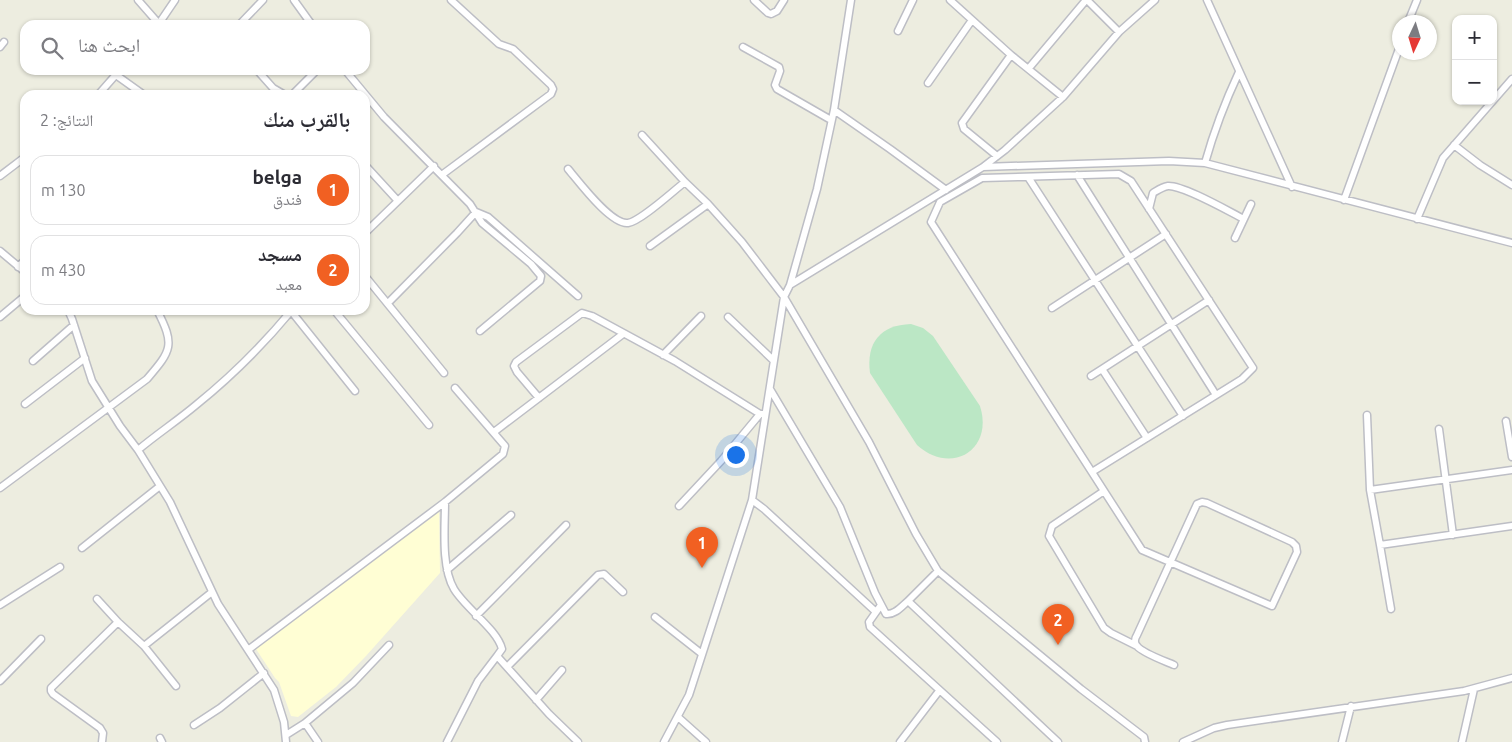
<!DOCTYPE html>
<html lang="ar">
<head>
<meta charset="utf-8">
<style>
  :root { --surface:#fff; --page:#f7f7f7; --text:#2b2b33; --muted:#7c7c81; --line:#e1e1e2; --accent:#f16022 }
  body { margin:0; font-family:Ubuntu,"Noto Naskh Arabic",sans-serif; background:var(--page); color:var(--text); direction:rtl }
  .controls { position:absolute; right:15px; top:15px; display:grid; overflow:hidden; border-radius:10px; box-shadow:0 1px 4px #0004 }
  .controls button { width:45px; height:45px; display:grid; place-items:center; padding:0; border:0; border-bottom:1px solid var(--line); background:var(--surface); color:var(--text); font:25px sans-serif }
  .compass { position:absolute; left:1392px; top:15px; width:45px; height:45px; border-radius:50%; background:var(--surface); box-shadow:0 1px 4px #0004; rotate:184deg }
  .you { position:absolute; left:735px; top:454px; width:18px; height:18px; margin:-12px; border:4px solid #fff; border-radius:50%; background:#1a73e8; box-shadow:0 0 0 8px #1a73e833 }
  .badge { display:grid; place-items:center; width:32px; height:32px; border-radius:50%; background:var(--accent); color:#fff; font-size:16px; font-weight:700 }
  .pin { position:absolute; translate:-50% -41px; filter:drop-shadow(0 1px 2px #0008) }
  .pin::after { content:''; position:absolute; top:26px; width:18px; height:15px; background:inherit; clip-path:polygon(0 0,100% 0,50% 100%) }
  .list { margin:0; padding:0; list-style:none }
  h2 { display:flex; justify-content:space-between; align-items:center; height:65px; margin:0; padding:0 20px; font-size:21px }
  h2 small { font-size:16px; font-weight:400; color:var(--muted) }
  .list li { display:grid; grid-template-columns:32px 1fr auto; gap:15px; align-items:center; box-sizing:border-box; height:70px; margin:0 10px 10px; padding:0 10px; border:1px solid var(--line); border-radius:15px }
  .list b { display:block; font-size:19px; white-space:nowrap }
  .list p { margin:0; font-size:16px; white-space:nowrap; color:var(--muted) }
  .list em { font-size:16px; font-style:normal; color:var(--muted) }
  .icon { flex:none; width:28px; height:28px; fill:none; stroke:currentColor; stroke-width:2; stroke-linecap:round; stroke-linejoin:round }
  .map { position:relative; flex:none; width:1512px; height:742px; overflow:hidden; direction:ltr }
  .search { position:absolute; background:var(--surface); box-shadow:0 1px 4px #0004; left:20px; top:20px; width:350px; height:55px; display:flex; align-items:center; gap:12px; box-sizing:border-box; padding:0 18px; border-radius:15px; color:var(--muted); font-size:19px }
  .panel { position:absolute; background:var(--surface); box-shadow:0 1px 4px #0004; left:20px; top:90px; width:350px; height:225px; border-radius:15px; direction:rtl }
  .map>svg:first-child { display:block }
</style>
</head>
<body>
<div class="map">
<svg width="1512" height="742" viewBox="0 0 1512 742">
  <rect width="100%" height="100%" fill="#edede0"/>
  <!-- commercial -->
  <path fill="#fffed4" d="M 437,511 L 439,512 L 440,573 L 366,656 L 336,687 L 298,717 L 291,716 L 279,682 L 275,678 L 256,649 L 258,646 Z"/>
  <!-- green -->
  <path fill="#bbe7c5" d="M 911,324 L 923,328 L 933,336 L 980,406 C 994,450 951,476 917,445 L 870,373 C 866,343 880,325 911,324 Z"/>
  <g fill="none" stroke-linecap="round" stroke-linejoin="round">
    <defs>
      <path id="minor" d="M 138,0 L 159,24
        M 294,0 L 312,25
        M 754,0 L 768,13 L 771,14 L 777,11 L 784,0
        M 950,0 L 1011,55 L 1063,97
        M 1087,0 L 1119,32
        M 1207,0 L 1292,187
        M 1408,22 L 1417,0
        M 158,25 L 175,0
        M 239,25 L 263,0
        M 898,31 L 913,0
        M 0,47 L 4,42
        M 743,47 L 779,67 L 780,71 L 775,85 L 777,89 L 831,120
        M 1029,68 L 1086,0
        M 257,70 L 273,88 L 285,95
        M 345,70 L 384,117 L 470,204 L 482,223 L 531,264 L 541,276 L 540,281 L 480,331
        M 116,75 L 144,95
        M 928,83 L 972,20
        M 98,95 L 120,70
        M 292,95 L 317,70
        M 834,110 L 890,149 L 946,190
        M 642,135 L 685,182 L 708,204 L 742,242 L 784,297 L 869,442 L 916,534 L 938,571 L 1081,689 L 1144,737 L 1145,742
        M 1454,145 L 1480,165 L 1512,185
        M 997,156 L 964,129 L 962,123 L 1011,55
        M 1205,163 C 1214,131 1225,102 1239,72
        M 365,165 L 398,201
        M 983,167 L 1005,150 L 1063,97 L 1119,32 L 1155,0
        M 568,169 C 579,182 611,225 628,223 C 641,221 673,191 685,182
        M 443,174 L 551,94 L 553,89 L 551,85 L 513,49 L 499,44 L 451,0
        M 1077,175 L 1216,395
        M 0,176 L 25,157
        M 1028,177 L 1183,416
        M 1344,200 L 1400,46
        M 1149,209 L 1153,193 C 1158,190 1162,187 1168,186 C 1183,185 1228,211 1244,219
        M 1417,219 L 1443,158 L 1512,79
        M 365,233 L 434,166
        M 1235,238 L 1251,204
        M 650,246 L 708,204
        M 0,251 L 25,272
        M 18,267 L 25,260
        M 365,276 L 444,373
        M 790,285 L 817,189 L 834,110 L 851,0
        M 388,303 L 457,233 L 476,212 L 488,217 L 578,296
        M 1052,308 L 1166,234
        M 68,310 L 72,319 L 92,381 L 120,426 L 138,450 L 170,502 L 218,604 L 274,690 L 284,722 L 286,742
        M 334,310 L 429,425
        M 291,311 L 355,391
        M 0,317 L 25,296
        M 728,317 L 773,360
        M 663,355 L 701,316
        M 33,361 L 74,325
        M 1091,376 L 1102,369
        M 770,389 L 840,507 L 875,593 L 886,614 C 895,615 902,606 908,601
        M 539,398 L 517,372 L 514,366 L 516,362 L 582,313 L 592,316 L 675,361 L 760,414 L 764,414
        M 25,404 L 85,358
        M 1367,415 L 1370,490 L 1380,545 L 1512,526
        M 1506,421 L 1512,457
        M 1439,429 L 1453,535
        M 494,432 L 623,334
        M 1147,438 L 1102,369 L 1209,300
        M 138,450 C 157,434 177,421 196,405 C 232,376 263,345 292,310
        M 1092,472 L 1242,379 L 1253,368 L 1131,181 L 1119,174 L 982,178 L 940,202 L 931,222 L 1142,550 L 1272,606 L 1297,552 L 1296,546 L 1292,542 L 1207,503 L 1202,502 L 1197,504 L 1137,635 C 1135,638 1134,643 1137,646 C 1142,653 1165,661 1174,665
        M 0,488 L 147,379 C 172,350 175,345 157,310
        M 1370,490 L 1512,470
        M 1104,491 L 1052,526 L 1049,536 L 1104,628 L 1111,633 L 1137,646
        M 752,500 L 764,509 L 876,612
        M 445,502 C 445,527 441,567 454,589 C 466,609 497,629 502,649 L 497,656
        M 679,506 L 721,461 L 760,414
        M 1380,545 L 1391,609
        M 82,548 L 160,486
        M 447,570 L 511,515
        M 938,571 L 908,601 L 1058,742
        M 97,599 L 118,622 L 144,646 L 176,686
        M 0,605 L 60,567
        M 881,605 L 869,622 L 870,627 L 997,742
        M 476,616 L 566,525
        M 655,617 L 702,654
        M 144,646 L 212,592
        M 248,650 L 445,502 L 503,454 L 505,446 L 455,388
        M 507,667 L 598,575 L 604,574 L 623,592
        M 0,681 L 41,639
        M 536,700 L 562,670
        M 678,717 L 706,742
        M 194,725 L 220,708 L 264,673
        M 286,735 L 305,723
        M 160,738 L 162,742
        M 102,742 L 103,733 L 100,728 L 53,694 L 51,691 L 51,688 L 118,622
        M 318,742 L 305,723 L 353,683 L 389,645
        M 447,742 L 478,681 L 497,656 L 549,714 L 578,742
        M 664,742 L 689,695 L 752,500 L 784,297 L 790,285 L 983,167 L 1169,161 L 1205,163 L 1512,243
        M 900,742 L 939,691
        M 1183,742 L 1214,728 L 1227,725 L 1464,691 L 1512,678
        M 1342,742 L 1351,706
        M 1462,742 L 1474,689"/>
    </defs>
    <!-- minor casing -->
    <use href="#minor" stroke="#bdbec5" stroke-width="9"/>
    <!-- minor -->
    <use href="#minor" stroke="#fff" stroke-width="6"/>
  </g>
</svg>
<div class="controls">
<button>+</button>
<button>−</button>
</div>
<svg class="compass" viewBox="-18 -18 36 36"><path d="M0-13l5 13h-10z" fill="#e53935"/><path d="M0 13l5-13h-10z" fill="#7c7c81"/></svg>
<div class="you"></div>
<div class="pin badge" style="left:702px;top:568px">1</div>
<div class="pin badge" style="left:1058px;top:645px">2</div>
<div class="search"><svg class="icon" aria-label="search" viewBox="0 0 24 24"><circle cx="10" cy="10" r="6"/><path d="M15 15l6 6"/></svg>ابحث هنا</div>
<section class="panel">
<h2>بالقرب منك<small>النتائج: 2</small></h2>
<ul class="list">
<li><span class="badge">1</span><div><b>belga</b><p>فندق</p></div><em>130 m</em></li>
<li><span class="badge">2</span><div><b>مسجد</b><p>معبد</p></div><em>430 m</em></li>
</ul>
</section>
</div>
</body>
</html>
